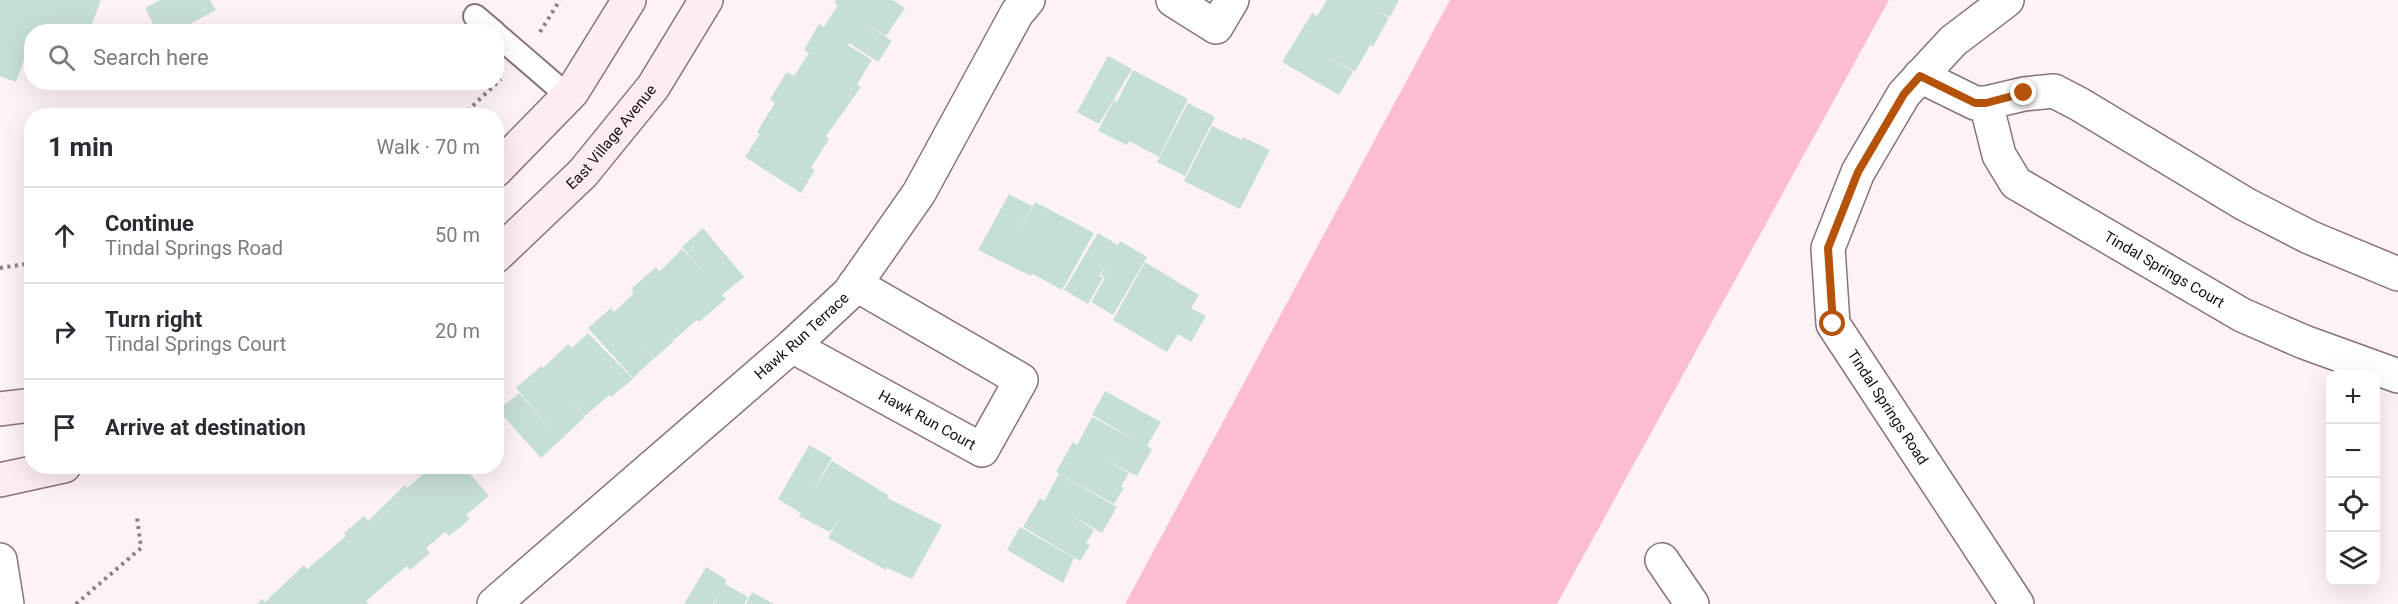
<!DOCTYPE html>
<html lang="en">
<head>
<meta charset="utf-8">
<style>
  :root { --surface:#fff; --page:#f2f2f3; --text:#2b2b33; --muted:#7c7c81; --line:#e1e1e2 }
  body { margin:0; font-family:Roboto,sans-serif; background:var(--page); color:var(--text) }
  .controls { position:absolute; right:18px; bottom:18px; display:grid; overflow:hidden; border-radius:12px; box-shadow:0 6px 24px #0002 }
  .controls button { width:54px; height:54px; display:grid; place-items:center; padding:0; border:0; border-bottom:2px solid var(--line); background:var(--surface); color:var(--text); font:30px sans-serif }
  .stop { position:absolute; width:18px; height:18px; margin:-14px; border:4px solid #b45309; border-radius:50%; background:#fff }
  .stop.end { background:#b45309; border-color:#fff; box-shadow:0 2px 6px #0008 }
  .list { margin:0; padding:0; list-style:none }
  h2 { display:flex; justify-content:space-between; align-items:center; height:78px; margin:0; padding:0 24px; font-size:26px }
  h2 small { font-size:20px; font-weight:400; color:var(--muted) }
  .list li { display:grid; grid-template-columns:39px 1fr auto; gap:18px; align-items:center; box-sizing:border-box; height:96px; padding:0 24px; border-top:2px solid var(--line) }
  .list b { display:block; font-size:22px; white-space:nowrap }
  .list p { margin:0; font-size:20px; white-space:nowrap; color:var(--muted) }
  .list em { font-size:20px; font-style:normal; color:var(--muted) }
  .icon { flex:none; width:33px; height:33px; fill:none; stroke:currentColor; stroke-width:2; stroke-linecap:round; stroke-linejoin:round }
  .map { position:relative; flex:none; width:2398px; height:604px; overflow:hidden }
  .search { position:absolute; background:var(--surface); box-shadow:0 6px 24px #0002; left:24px; top:24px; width:480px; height:66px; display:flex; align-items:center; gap:15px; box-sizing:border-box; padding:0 21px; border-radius:24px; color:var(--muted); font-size:22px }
  .panel { position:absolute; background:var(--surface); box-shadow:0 6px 24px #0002; left:24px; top:108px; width:480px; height:366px; border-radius:24px }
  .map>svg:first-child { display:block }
</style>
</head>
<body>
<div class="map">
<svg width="2398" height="604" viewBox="0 0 2398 604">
  <rect width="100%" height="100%" fill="#fdf2f6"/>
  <!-- green -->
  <path fill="#fbbcd4" d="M 1450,0 L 1889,0 L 1557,604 L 1125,604 Z"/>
  <!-- building -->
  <path fill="#c6dfd5" d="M 0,0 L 101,0 L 89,32 L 32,32 L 32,52 L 27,51 L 16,82 L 0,76 Z
    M 160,0 L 210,0 L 216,10 L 175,32 L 157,32 L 145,8 Z
    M 836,0 L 893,0 L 905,8 L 886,36 L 865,23 L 892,41 L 878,62 L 849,43 L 848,45 L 872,60 L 857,84 L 861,87 L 826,136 L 829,139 L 811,168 L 815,170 L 801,193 L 745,157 L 760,134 L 757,132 L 775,103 L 770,99 L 787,72 L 794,76 L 809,53 L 804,50 L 819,24 L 824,27 L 838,5 L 834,2 Z
    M 1327,0 L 1399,0 L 1390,17 L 1379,11 L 1389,18 L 1373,47 L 1370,45 L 1355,72 L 1328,57 L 1353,72 L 1339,95 L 1282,62 L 1312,13 L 1317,16 Z
    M 1108,56 L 1132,69 L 1099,124 L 1077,112 Z
    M 1133,70 L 1188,99 L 1159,157 L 1129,141 L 1127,145 L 1098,131 L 1114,100 L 1117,102 Z
    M 1188,103 L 1215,117 L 1185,176 L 1157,162 Z
    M 1212,126 L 1242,140 L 1243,137 L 1270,150 L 1240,209 L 1184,181 Z
    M 1009,194 L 1032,206 L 1018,234 L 1035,202 L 1094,233 L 1062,290 L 1033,274 L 1031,276 L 978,250 Z
    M 703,228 L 744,277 L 722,295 L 726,299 L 699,322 L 697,320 L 674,340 L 668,334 L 674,341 L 655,358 L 643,346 L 654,358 L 633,378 L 588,328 L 611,308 L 614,312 L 633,294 L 632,288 L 656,267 L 659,272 L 682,249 L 702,270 L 682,247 Z
    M 1098,233 L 1118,245 L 1120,241 L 1147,257 L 1113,315 L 1091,302 L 1105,278 L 1101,275 L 1106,265 L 1099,276 L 1103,278 L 1088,304 L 1064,290 Z
    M 1145,262 L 1199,295 L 1191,308 L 1206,316 L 1191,342 L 1178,334 L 1167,352 L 1113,320 Z
    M 588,333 L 633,379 L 611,397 L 609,395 L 585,416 L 569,397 L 585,417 L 541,458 L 498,410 L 519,393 L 555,433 L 516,388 L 541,366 L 543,368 L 568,344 L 572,348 Z
    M 1105,391 L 1161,422 L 1147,446 L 1152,449 L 1137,476 L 1102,458 L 1129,473 L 1121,487 L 1124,488 L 1114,504 L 1056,472 L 1073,442 L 1077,445 L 1092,417 L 1135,440 L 1092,415 Z
    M 809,445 L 832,458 L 812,492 L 832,461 L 888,495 L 887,498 L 942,525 L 912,579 L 887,568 L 886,570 L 828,538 L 840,517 L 830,532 L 799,516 L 801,513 L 778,499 Z
    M 426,466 L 463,466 L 489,496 L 466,515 L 470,519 L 449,536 L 445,532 L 426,548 L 430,553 L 410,570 L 407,566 L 387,583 L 366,601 L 369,604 L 257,604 L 262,599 L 265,602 L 304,565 L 307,569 L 346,536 L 344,533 L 364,516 L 368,521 L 405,485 L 407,488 L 428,470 Z
    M 1059,474 L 1117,507 L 1102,533 L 1069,514 L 1094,530 L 1086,543 L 1090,545 L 1080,561 L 1023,527 L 1040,498 L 1044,501 Z
    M 1020,527 L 1074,558 L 1063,583 L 1007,550 Z
    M 706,567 L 727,580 L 725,584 L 748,597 L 744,604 L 714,604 L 718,596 L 713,604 L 684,604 Z
    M 752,592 L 774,604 L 746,604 Z"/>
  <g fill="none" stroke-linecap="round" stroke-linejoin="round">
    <defs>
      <path id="lane" d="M 475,16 L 494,32
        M 496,34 L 568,96"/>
      <g id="street">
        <path d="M 1173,0 L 1216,27 L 1232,0"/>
        <path id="s1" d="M 2007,0 L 1953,41 L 1904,94 L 1858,172 L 1828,248 L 1833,324 L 2017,604"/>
        <path d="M 1920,76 L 1975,103 L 1986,103 L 2024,94 L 2054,91 L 2079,104 L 2245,204 L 2309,237 L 2398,274"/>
        <path id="s2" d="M 1986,103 L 1999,155 L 2016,183 L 2242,315 L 2304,342 L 2398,376"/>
        <path id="s3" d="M 792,346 L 982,450 L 1021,380 L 855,284"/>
        <path d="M 0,560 L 7,604"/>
        <path d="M 1662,560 L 1692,604"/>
        <path id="s4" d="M 494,604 L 792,346 L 849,293 L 919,193 L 1017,13 L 1028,0"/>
      </g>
      <g id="secondary">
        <path d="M 496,170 L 572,92 L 629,0"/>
        <path id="s5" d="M 496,256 L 583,173 L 653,87 L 706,0"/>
        <path d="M 0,409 L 32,405"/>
        <path d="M 0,480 L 64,466"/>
      </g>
    </defs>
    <!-- lane casing -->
    <use href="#lane" stroke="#89727a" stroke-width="26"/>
    <!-- street casing -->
    <use href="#street" stroke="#89727a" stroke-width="36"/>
    <!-- secondary casing -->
    <use href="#secondary" stroke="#89727a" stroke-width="36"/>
    <!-- path -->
    <path stroke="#898083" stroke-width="4" stroke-dasharray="3 4.5" stroke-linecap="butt" d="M 540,32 L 560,0
      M 462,116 L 501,79
      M 0,268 L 32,263
      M 76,604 L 141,548 L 137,517"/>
    <!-- lane -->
    <use href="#lane" stroke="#fff" stroke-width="22"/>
    <!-- street -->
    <use href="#street" stroke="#fff" stroke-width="33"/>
    <!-- secondary -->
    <use href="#secondary" stroke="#fdecf3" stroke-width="33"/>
  </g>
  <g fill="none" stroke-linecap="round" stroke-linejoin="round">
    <!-- route -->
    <path stroke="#b45309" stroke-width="8" d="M 1833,324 L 1828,248 L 1858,172 L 1904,94 L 1920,76 L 1975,103 L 1986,103 L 2024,93"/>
  </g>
  <g text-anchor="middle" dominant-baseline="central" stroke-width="5" stroke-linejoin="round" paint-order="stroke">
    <!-- street labels -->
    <g font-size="15" fill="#181013" stroke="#fff">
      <text stroke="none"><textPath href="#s5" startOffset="166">East Village Avenue</textPath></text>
      <text stroke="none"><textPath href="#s2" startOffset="258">Tindal Springs Court</textPath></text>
      <text stroke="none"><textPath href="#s4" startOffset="408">Hawk Run Terrace</textPath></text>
      <text stroke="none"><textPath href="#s1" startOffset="488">Tindal Springs Road</textPath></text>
      <text stroke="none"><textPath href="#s3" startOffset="154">Hawk Run Court</textPath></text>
    </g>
  </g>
</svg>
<div class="controls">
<button>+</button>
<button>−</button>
<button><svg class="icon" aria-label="locate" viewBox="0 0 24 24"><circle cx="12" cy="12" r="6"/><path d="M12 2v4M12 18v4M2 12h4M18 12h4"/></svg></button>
<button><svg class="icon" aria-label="layers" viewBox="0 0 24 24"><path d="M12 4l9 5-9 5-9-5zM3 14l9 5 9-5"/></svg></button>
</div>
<div class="stop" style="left:1833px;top:324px"></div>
<div class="stop end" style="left:2024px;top:93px"></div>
<div class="search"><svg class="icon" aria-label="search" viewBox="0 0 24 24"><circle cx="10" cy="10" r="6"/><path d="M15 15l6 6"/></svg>Search here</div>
<section class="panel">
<h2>1 min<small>Walk · 70 m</small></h2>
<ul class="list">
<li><svg class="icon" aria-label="ahead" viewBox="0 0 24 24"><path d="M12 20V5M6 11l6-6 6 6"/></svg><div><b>Continue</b><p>Tindal Springs Road</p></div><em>50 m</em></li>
<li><svg class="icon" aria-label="right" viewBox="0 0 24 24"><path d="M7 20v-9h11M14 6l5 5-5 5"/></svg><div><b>Turn right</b><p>Tindal Springs Court</p></div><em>20 m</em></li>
<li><svg class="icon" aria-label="arrive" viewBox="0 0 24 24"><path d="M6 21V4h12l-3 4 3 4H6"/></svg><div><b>Arrive at destination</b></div></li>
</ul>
</section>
</div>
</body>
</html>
